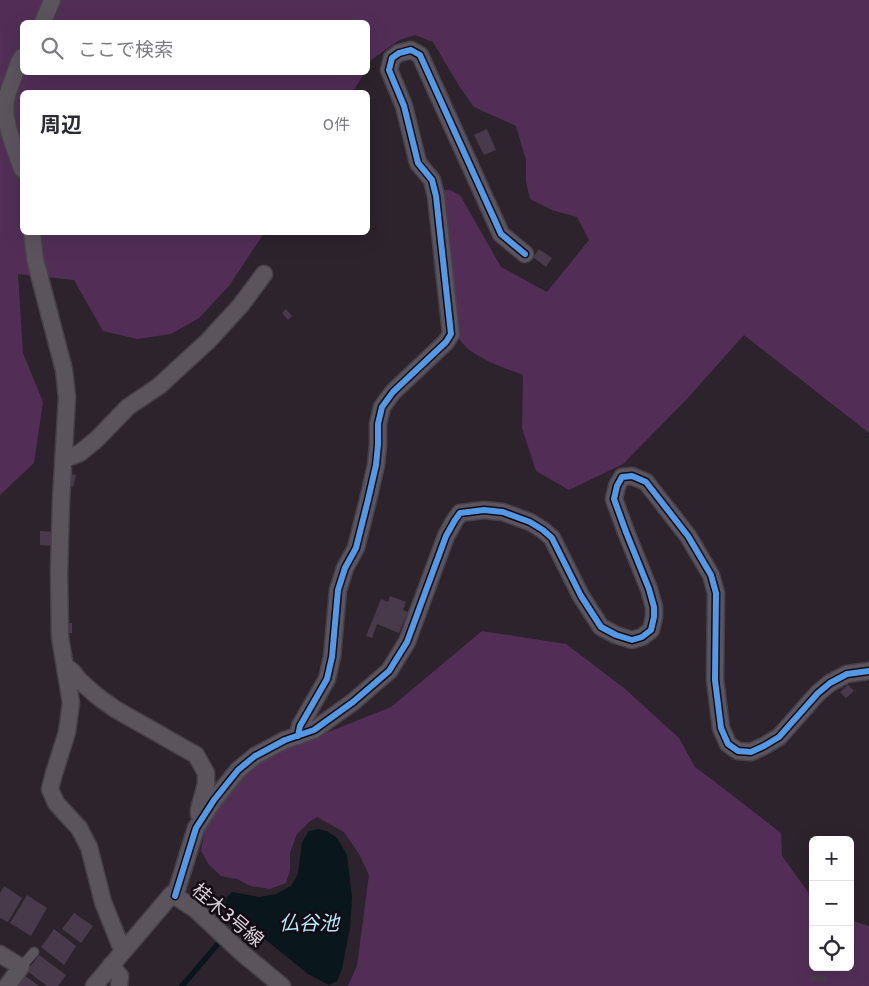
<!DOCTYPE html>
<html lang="ja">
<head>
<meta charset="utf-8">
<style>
  :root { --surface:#fff; --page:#f7f7f7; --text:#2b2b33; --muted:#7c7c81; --line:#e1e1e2 }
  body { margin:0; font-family:Cabin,"Noto Sans JP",sans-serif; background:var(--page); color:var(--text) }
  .controls { position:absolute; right:15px; bottom:15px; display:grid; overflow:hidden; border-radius:8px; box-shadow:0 5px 20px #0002 }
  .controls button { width:45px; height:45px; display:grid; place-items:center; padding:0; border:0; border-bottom:1px solid var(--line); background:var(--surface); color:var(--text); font:25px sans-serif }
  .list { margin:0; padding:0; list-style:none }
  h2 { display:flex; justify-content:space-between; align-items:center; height:65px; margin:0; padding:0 20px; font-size:21px }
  h2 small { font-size:16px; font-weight:400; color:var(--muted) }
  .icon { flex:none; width:28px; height:28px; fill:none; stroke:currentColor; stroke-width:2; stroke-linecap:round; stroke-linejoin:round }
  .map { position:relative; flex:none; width:869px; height:986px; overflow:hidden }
  .search { position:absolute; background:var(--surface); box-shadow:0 5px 20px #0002; left:20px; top:20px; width:350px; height:55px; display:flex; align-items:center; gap:12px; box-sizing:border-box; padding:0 18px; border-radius:8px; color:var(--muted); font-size:19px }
  .panel { position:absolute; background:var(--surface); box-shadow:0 5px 20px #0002; left:20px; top:90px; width:350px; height:145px; border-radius:8px }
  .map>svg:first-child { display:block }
</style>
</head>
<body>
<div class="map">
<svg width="869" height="986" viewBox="0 0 869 986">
  <rect width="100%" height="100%" fill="#2c232d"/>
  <!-- green -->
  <path fill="#522e57" d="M 0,0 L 869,0 L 869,433 L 744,335 L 686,400 L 623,464 L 569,490 L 536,471 L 522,428 L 523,375 C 503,367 465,356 457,334 L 441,190 L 450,190 L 460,195 L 501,267 L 547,292 L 589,240 L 577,217 L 552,210 L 530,199 L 526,182 L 526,160 L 516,126 L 474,107 L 459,86 L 433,42 L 415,35 L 399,40 L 371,60 L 368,66 L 368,22 L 22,22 L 22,72 L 364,73 L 353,92 L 22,92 L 22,232 L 264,233 L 229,286 L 199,318 L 171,334 L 137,339 L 103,331 L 74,280 L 18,274 L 23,353 L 43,402 L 34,463 L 0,495 Z
    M 482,631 L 566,644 L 624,688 L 679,738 L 695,767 L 715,782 L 781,833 L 782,856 L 813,899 L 813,967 L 850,967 L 850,920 L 869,926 L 869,986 L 348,986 L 357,966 L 369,875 L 359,854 L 344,832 L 317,817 L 309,822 L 297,834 L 290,853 L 290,870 L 286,883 L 270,889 L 250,886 L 237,879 L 221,876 L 209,865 L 201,851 L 204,834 L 216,804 L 248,765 L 308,740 L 391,707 Z"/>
  <!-- water -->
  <path fill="#09161c" d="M 318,829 L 327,831 L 337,838 L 347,855 L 352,897 L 350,928 L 342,969 L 337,981 L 329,985 L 308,974 L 234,914 L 225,905 L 227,897 L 232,892 L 259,897 L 276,894 L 291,886 L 298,874 L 302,842 L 309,831 Z"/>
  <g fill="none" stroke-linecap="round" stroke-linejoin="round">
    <!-- stream -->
    <path stroke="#09161c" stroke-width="5.5" d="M 182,986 L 217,945"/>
  </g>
  <!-- building -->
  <path fill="#483a4b" d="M 487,129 L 496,150 L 484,155 L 474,135 Z
    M 539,249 L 552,258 L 546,267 L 533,257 Z
    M 286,309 L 292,316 L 288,320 L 282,313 Z
    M 69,474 L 76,475 L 73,487 L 67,485 Z
    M 40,531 L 55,532 L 54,546 L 40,545 Z
    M 390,596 L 406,602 L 403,610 L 408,612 L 399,633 L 377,624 L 372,638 L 366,636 L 381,599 L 388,602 Z
    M 65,623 L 72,623 L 72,633 L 65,633 Z
    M 848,685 L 854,691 L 846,698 L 840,692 Z
    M 4,886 L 22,898 L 8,922 L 0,918 L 0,893 Z
    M 27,895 L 47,908 L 31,936 L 10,923 Z
    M 74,913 L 93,926 L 81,943 L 62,929 Z
    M 54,929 L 76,946 L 64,965 L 41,947 Z
    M 39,955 L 66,975 L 58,986 L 47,986 L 27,971 Z
    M 810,974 L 827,976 L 827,982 L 810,981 Z
    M 24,975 L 39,986 L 16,986 Z"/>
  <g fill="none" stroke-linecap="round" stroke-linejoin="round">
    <defs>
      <path id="service" d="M 21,967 L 34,952"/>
      <path id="minor" d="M 43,22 L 52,0
        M 22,57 L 19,62 C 15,75 9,87 6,100 C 2,120 16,151 22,169
        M 32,232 L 35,259 L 64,370 L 67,397 L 61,501 L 59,573 L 60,637 L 71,703 L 67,732 L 53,777 L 50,789 L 56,803 L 79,828 L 89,847 L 103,902 L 123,952
        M 64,459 L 80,453 L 97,439 L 128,407 L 159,386 L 208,341 L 241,305 L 264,274
        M 65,666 L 73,672 L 79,680 L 97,696 L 115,709 L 196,755 L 206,773 L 206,784 L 199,810 L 199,815
        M 298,736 L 300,726 L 327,679 L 332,657 L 338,590 L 345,568 L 356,548 L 368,500 L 376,465 L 378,445 L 378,424 L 382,407 L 393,392 L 446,342 L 451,334 L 436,196 L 432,180 L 418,163 L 404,106 L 389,70 L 392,58 L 399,53 L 411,50 L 420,55 L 501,234 L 525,254
        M 175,896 L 196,828 L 214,800 L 238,770 L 255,756 L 285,740 L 314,730 L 353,702 L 389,671 L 407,642 L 446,536 L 455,520 L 460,513 L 484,510 L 503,512 L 530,522 L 543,530 L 552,538 L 581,596 L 601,627 L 616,635 L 632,640 L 642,637 L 651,630 L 654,617 L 654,607 L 649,589 L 626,532 L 614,499 L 617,486 L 622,477 L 632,476 L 646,482 L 688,536 L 711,575 L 716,593 L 715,680 L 721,728 L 728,744 L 738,751 L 751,752 L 764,746 L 779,737 L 818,693 L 830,683 L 847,674 L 869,671
        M 0,954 L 21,967 L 7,986
        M 111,965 L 120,976 L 119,986
        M 94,986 L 172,894 L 195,909 L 242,953 L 282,986"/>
    </defs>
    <!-- service casing -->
    <use href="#service" stroke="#474048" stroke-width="11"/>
    <!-- minor casing -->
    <use href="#minor" stroke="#474048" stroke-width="19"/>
    <!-- service -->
    <use href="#service" stroke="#5c545d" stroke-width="9"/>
    <!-- minor -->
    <use href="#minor" stroke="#5c545d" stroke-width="16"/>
    <defs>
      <path id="cycleway" d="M 298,736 L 300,726 L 327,679 L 332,657 L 338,590 L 345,568 L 356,548 L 368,500 L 376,465 L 378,445 L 378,424 L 382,407 L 393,392 L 446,342 L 451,334 L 436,196 L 432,180 L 418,163 L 404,106 L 389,70 L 392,58 L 399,53 L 411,50 L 420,55 L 501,234 L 525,254
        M 175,896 L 196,828 L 214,800 L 238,770 L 255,756 L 285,740 L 314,730 L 353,702 L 389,671 L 407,642 L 446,536 L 455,520 L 460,513 L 484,510 L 503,512 L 530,522 L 543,530 L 552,538 L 581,596 L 601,627 L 616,635 L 632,640 L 642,637 L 651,630 L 654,617 L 654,607 L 649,589 L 626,532 L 614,499 L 617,486 L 622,477 L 632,476 L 646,482 L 688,536 L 711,575 L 716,593 L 715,680 L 721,728 L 728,744 L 738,751 L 751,752 L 764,746 L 779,737 L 818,693 L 830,683 L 847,674 L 869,671"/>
    </defs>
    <!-- cycleway casing -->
    <use href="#cycleway" stroke="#130c14" stroke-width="9"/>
    <!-- cycleway -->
    <use href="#cycleway" stroke="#5399e6" stroke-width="6"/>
  </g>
  <g text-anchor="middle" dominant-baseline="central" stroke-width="5" stroke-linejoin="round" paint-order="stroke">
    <!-- street labels -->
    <g font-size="19" fill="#dad0db" stroke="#130c14">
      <text transform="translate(228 915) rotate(40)">桂木3号線</text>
    </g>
    <!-- water labels -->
    <g font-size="20" font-style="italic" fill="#b2e8fa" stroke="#130c14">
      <text x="309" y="923">仏谷池</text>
    </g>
  </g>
</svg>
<div class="controls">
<button>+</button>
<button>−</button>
<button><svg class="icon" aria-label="locate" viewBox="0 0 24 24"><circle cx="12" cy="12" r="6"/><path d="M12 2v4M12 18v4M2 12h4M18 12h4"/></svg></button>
</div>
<div class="search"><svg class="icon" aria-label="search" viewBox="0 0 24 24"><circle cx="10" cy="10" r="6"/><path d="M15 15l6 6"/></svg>ここで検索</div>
<section class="panel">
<h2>周辺<small>0件</small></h2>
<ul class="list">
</ul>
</section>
</div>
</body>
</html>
